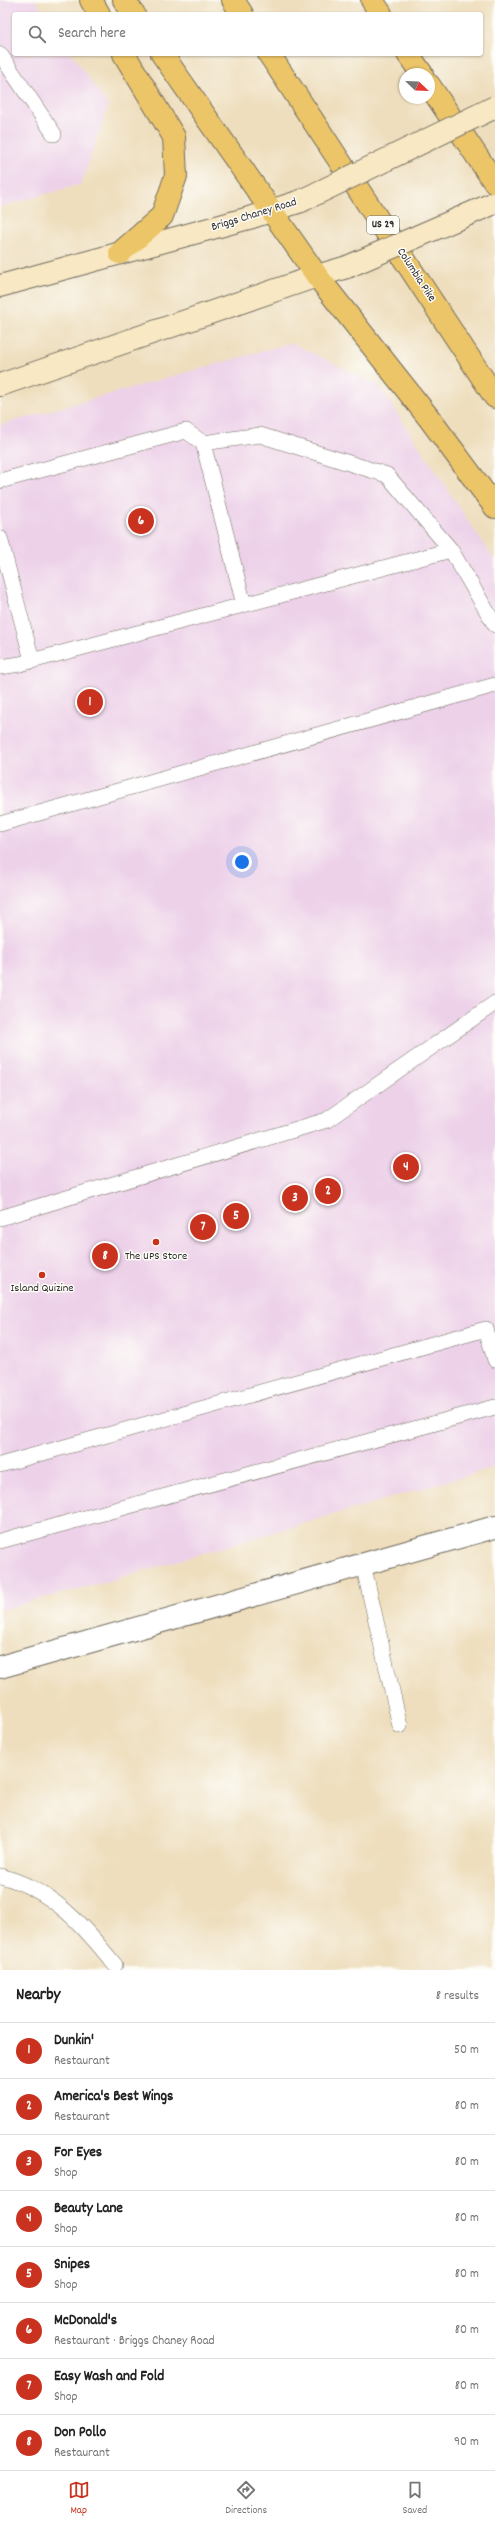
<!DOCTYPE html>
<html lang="en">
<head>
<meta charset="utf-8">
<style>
  :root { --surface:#fff; --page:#f2f2f2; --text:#222; --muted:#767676; --line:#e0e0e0; --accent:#c8321e }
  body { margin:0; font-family:Dekko,sans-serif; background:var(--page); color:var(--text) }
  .compass { position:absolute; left:399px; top:68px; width:36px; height:36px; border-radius:50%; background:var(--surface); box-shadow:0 1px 3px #0004; rotate:113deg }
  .you { position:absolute; left:242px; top:862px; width:14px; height:14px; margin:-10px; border:3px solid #fff; border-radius:50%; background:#1a73e8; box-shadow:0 0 0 6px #1a73e833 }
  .badge { display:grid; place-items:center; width:26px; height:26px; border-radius:50%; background:var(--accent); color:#fff; font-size:13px; font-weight:700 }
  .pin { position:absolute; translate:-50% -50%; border:2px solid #fff; box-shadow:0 1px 4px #0006 }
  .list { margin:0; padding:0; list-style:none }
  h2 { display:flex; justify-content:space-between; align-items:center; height:52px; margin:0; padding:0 16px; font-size:17px }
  h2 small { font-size:13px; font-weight:400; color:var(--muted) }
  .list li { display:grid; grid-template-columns:26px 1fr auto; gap:12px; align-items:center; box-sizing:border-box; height:56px; padding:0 16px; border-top:1px solid var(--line) }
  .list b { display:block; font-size:15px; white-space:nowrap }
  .list p { margin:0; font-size:13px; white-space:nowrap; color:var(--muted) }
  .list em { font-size:13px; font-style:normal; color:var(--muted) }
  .icon { flex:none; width:22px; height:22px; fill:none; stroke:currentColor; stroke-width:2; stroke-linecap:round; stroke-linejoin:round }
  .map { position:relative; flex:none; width:495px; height:1970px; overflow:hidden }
  .search { position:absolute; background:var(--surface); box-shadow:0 1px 3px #0004; left:12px; right:12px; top:12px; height:44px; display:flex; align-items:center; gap:10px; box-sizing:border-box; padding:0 14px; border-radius:4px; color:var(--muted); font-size:15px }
  .sheet { height:500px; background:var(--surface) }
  nav { display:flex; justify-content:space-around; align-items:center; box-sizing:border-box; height:56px; border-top:1px solid var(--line); background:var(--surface); font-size:11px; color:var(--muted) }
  nav a { display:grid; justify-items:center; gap:2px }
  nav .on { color:var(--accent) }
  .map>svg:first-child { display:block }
</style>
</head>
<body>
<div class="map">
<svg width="495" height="1970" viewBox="0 0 495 1970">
  <rect width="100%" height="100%" fill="#fdfcf7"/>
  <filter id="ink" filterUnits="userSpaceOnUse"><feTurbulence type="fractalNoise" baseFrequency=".025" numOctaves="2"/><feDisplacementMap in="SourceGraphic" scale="8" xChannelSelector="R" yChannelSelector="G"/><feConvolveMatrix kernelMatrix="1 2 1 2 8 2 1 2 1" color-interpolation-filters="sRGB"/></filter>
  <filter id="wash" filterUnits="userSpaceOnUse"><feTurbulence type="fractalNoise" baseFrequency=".012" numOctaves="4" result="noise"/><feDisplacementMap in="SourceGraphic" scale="16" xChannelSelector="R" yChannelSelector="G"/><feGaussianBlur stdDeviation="0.9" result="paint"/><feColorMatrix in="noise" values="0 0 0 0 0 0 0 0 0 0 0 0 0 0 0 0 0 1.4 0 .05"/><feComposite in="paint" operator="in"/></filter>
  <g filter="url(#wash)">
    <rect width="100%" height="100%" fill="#eedebd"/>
    <!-- built -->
    <path fill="#edd1e9" d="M 0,0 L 35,0 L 45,14 L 14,14 L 14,54 L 72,54 L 108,106 L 81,184 L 0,207 Z
      M 291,343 L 378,385 L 495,561 L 495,1467 L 105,1582 L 0,1610 L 0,425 Z"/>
  </g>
  <g filter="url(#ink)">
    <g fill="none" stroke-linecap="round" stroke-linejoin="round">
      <defs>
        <path id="lane" d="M 0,54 L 54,134
          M 203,443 L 260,435 L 387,475 L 451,550
          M 0,481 L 186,431 L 203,443 L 244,605
          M 0,538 L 32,660
          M 0,667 L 20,664 L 451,550 L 495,625
          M 0,824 L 495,685
          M 0,1218 L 327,1120 L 495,1003
          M 0,1465 L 486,1329 L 495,1360
          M 0,1541 L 495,1407
          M 363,1564 L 400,1726
          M 0,1876 C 52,1889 83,1925 115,1965"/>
        <path id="street" d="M 0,1667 L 495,1527"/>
        <path id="secondary" d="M 0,286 L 249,218 L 301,201
          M 0,385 L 317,276 L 347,267"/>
        <path id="highway" d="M 91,0 L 99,14
          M 124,0 L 134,14
          M 233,0 L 242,14
          M 372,0 L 381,14
          M 162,54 L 317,276 L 429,418 L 495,507
          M 269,54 L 495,397
          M 408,54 L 422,74
          M 429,85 L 495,183
          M 120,253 L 162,216 L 176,176 L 174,137 L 124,54"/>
      </defs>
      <!-- lane casing -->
      <use href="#lane" stroke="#6f6a5e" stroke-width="16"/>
      <!-- street casing -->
      <use href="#street" stroke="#6f6a5e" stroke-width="24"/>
      <!-- secondary casing -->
      <use href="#secondary" stroke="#6f6a5e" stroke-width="24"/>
      <!-- highway casing -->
      <use href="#highway" stroke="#6f6a5e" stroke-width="24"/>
      <!-- lane -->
      <use href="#lane" stroke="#fff" stroke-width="15"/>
      <!-- street -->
      <use href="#street" stroke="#fff" stroke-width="22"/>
      <!-- secondary -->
      <use href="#secondary" stroke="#f8e8c3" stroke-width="22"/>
      <!-- highway -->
      <use href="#highway" stroke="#edc569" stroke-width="22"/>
      <defs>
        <path id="secondary-bridge" d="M 301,201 L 495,107
          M 347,267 L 492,204"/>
      </defs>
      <!-- secondary-bridge casing -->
      <use href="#secondary-bridge" stroke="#6f6a5e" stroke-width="24" stroke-linecap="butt"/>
      <!-- secondary-bridge -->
      <use href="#secondary-bridge" stroke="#f8e8c3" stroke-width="22"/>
    </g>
  </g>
  <!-- markers -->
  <g fill="#c8321e" stroke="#fdfcf7" stroke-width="1.5">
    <circle cx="156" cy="1242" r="4"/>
    <circle cx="42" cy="1275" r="4"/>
  </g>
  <g text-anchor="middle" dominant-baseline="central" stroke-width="3" stroke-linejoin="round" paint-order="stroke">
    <!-- shield labels -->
    <rect fill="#fdfcf7" stroke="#6a6a68" stroke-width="1" x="367" y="216" width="32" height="18" rx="3"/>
    <g font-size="11" font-weight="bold" fill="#2b2b2b">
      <text x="383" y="225">US 29</text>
    </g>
    <!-- street labels -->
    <g font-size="12" fill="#2b2b2b" stroke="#fdfcf7">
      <text transform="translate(254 215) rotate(-17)">Briggs Chaney Road</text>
      <text transform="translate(416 275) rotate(57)">Columbia Pike</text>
    </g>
    <!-- poi labels -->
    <g font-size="12" fill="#2b2b2b" stroke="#fdfcf7">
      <text x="156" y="1256">The UPS Store</text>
      <text x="42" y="1288">Island Quizine</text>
    </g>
  </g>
</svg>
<svg class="compass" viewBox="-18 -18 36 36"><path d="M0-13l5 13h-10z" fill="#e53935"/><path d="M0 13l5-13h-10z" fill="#767676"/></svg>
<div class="you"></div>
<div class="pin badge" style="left:90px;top:702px">1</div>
<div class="pin badge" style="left:328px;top:1191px">2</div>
<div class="pin badge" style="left:295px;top:1198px">3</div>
<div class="pin badge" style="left:406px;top:1167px">4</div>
<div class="pin badge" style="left:236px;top:1216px">5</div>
<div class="pin badge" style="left:141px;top:521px">6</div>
<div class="pin badge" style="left:203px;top:1227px">7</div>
<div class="pin badge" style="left:105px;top:1256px">8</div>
<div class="search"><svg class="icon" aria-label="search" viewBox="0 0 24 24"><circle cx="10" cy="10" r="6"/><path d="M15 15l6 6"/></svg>Search here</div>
</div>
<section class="sheet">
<h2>Nearby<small>8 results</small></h2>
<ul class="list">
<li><span class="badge">1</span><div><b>Dunkin'</b><p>Restaurant</p></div><em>50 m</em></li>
<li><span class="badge">2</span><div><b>America's Best Wings</b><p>Restaurant</p></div><em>80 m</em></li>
<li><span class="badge">3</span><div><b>For Eyes</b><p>Shop</p></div><em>80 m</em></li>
<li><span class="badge">4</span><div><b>Beauty Lane</b><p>Shop</p></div><em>80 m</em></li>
<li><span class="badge">5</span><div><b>Snipes</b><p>Shop</p></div><em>80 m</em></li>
<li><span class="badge">6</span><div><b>McDonald's</b><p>Restaurant · Briggs Chaney Road</p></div><em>80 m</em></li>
<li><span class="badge">7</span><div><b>Easy Wash and Fold</b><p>Shop</p></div><em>80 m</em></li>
<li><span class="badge">8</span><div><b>Don Pollo</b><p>Restaurant</p></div><em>90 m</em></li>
</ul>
</section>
<nav>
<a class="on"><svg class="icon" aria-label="map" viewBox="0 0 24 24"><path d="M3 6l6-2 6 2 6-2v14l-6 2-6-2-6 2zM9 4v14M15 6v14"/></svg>Map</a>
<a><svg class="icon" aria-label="directions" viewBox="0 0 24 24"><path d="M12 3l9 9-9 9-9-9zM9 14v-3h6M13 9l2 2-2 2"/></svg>Directions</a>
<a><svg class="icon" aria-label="saved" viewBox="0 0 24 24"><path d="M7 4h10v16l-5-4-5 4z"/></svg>Saved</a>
</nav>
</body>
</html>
